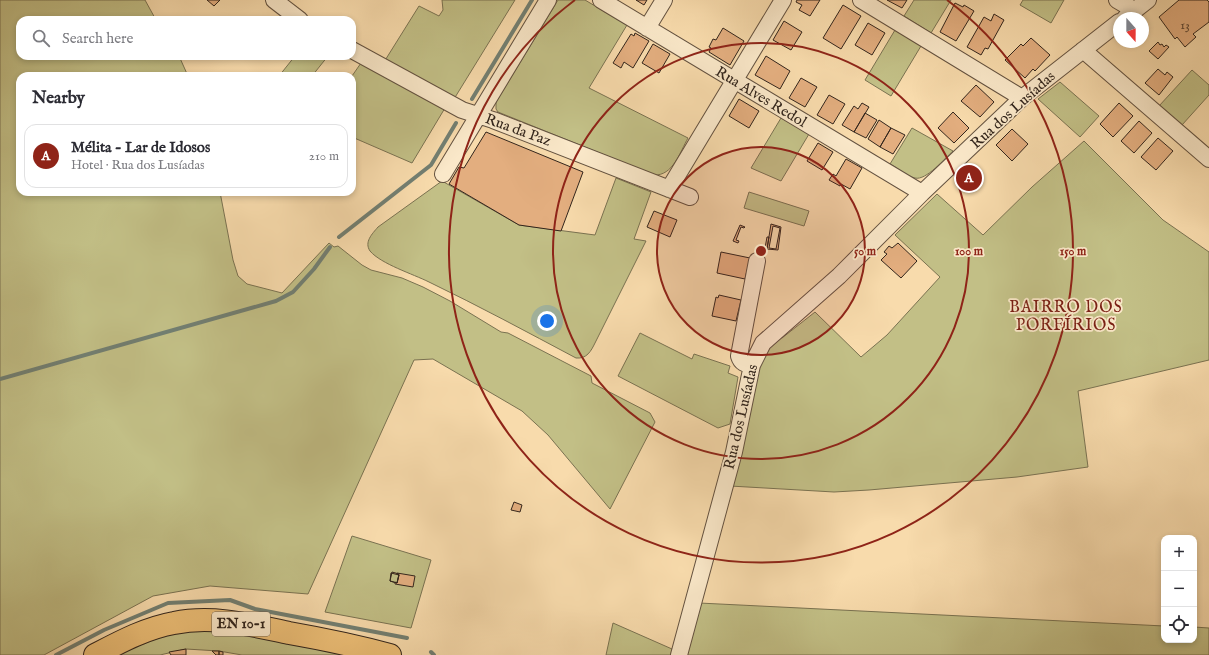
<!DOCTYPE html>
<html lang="en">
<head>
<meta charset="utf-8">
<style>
  :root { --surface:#fff; --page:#f2f2f3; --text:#2b2b33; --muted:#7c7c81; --line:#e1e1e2; --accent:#8f2418 }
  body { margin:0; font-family:"IM FELL English",serif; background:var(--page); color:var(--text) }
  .controls { position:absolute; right:12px; bottom:12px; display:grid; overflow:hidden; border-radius:8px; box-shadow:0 2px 6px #0003 }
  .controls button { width:36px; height:36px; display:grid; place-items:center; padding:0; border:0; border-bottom:1px solid var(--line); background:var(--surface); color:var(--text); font:20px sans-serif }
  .compass { position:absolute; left:1113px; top:12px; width:36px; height:36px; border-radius:50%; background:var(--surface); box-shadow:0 2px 6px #0003; rotate:159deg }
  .you { position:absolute; left:547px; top:321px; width:14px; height:14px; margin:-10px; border:3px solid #fff; border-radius:50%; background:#1a73e8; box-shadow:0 0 0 6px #1a73e833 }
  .badge { display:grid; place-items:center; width:26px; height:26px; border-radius:50%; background:var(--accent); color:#fff; font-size:13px; font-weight:700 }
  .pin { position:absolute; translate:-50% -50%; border:2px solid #fff; box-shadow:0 1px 4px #0006 }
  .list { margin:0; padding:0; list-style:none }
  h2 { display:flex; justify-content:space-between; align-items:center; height:52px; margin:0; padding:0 16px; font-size:17px }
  h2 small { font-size:13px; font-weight:400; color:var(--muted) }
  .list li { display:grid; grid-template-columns:26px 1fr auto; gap:12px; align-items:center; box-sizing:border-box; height:64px; margin:0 8px 8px; padding:0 8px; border:1px solid var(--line); border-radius:12px }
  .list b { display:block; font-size:15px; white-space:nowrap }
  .list p { margin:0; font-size:13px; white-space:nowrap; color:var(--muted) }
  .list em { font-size:13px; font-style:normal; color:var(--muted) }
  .icon { flex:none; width:22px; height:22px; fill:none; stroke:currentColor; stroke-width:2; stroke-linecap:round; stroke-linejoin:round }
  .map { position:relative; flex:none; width:1209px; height:655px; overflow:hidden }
  .search { position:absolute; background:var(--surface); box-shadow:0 2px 6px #0003; left:16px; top:16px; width:340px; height:44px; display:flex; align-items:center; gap:10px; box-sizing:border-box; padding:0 14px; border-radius:12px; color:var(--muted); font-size:15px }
  .panel { position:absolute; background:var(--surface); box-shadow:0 2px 6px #0003; left:16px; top:72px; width:340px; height:124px; border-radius:12px }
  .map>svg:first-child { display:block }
</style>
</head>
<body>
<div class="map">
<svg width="1209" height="655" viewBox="0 0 1209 655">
  <rect width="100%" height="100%" fill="#f8dbac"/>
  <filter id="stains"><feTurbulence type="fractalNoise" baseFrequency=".005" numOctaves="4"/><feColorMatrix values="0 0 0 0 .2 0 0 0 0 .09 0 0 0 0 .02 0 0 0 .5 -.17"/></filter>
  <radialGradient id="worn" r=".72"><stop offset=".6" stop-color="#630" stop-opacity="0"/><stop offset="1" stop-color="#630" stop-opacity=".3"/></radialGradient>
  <!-- green -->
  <path fill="#c2bf86" stroke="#7a7251" d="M 0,0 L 145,0 L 156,20 L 20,20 L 20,56 L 179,56 L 188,76 L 20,76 L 20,192 L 220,192 L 233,260 L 238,276 L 247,284 L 282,293 L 329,243 L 334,247 L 338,246 L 362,265 L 371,270 L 402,278 L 423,287 L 450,301 L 501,332 L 508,333 L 591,376 L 592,383 L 650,413 L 655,422 L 610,509 L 548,435 L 522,411 L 433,359 L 414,360 L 308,594 L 210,586 L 153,596 L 44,655 L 0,655 Z
    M 442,0 L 515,0 L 454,99 L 384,62 L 419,6 L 439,16 L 443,10 Z
    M 558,0 L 585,0 L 627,25 L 589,88 L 688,138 C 680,152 673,176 654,175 L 498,112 L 496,109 L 496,102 Z
    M 914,0 L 951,0 L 931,33 L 904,16 Z
    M 1023,0 L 1064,0 L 1051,23 L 1020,5 Z
    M 895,30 L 921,46 L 891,96 L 865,80 Z
    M 295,56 L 328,56 L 312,76 L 279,76 Z
    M 361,63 L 445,108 L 412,163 L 352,137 L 352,76 Z
    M 1192,70 L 1209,85 L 1209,95 L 1182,125 L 1159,106 Z
    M 1060,82 L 1099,116 L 1080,137 L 1038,99 Z
    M 781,118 L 809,134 L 781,181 L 751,168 Z
    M 912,128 L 953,151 C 945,158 926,181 915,178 C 906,176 898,168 890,164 Z
    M 1084,141 L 1163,220 L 1209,252 L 1209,360 L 1078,391 L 1088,467 L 1017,477 L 869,490 L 834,492 L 730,486 L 761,356 L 780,337 L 782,338 L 815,312 L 861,357 L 887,335 L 940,277 L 895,235 L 937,194 L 983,235 L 1032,187 Z
    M 616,178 L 651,192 L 634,239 L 646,241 L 595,343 C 591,351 587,359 576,358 C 527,332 479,306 429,282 C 413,274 381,264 370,251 C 364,242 372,234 378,227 L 442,181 L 519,225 L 595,235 Z
    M 749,192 L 809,211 L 804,226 L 744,208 Z
    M 640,333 L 692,359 L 694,354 L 730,366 L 728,373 L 738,377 L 730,424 L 718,428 L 618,376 Z
    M 352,536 L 431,560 L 411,628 L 325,612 Z
    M 699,603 L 1164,626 L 1164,640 L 1194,640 L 1194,627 L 1209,628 L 1209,655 L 687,655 Z
    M 613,623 L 672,649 L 671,655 L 606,655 Z
    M 192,630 L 232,632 L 347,655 L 242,655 L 219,651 L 186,649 L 160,655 L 118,655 L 143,643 L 159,637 Z"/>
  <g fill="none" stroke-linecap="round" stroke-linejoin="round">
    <!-- stream -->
    <path stroke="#727f72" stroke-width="4" d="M 472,99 L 532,0
      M 339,237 L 431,165 L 456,123
      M 0,379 L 276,301 L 293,292 L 314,269 L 330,247
      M 431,652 L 434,655
      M 56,655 L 104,630 L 168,603 L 230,600 L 255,609 L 407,638"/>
  </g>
  <!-- building -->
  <path fill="#e3ae7f" stroke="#32251c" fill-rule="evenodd" d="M 207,0 L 220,0 L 214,6 Z
    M 636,0 L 647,0 L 644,5 Z
    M 797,0 L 820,0 L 810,16 L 799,10 L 802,5 L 796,2 Z
    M 887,0 L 907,0 L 902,8 Z
    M 1179,0 L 1207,0 L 1209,2 L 1209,22 L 1193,34 L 1196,37 L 1185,47 L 1177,37 L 1175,39 L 1159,17 Z
    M 955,3 L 963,7 L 964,5 L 974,11 L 956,41 L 940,32 Z
    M 843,5 L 861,16 L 841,49 L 823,38 Z
    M 994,14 L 1004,20 L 988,49 L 985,48 L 981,55 L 967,47 L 984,17 L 991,21 Z
    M 784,21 L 802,32 L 791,50 L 773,40 Z
    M 868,23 L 885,33 L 872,55 L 855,45 Z
    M 723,28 L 744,41 L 730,65 L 709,52 L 711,48 L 709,47 L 713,39 L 716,40 Z
    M 635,33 L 649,41 L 633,68 L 624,62 L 621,68 L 613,63 L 631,34 L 634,36 Z
    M 1031,38 L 1050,55 L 1035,71 L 1033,69 L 1025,78 L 1005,60 L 1021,44 L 1023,46 Z
    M 1158,42 L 1160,45 L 1162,44 L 1164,47 L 1166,45 L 1169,47 L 1158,59 L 1149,51 Z
    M 653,44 L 670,54 L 659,73 L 642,63 Z
    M 766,56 L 790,71 L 780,89 L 755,75 Z
    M 1158,69 L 1165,75 L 1167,72 L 1173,77 L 1159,95 L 1145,83 Z
    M 801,78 L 817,87 L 805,107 L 789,98 Z
    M 976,85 L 994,102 L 980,117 L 961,101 Z
    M 829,95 L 845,104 L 833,124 L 817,115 Z
    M 739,99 L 759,111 L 749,128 L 729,116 Z
    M 862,103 L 869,107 L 854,132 L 842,125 L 854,106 L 858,109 Z
    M 1119,103 L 1133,116 L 1113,137 L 1100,124 Z
    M 953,112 L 969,128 L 954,143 L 938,128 Z
    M 865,113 L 877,120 L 866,138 L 854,132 Z
    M 879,120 L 891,128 L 880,147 L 868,139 Z
    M 1139,121 L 1152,133 L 1134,153 L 1121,141 Z
    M 891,128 L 905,135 L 893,154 L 880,147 Z
    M 1012,129 L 1028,144 L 1012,161 L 996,145 Z
    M 486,132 L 583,172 L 561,231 L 519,225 L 449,184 L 459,167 L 464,168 Z
    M 1158,138 L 1173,151 L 1156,170 L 1141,157 Z
    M 818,143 L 833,152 L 822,170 L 807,161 Z
    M 846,159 L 862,168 L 850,189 L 841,184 L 840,186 L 829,180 L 833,174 L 836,176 Z
    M 654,211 L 677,220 L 670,237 L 647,227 Z
    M 771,224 L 781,227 L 778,250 L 767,249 ZM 773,226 L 780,228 L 776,249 L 769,248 Z
    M 740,225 L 745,227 L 744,228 L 741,227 L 736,240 L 739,241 L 738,243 L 733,241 Z
    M 767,237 L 769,237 L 767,249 L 765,248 Z
    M 898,243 L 917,261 L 901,278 L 881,260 L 887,254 L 884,252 L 889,246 L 892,248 Z
    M 721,252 L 750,258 L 745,279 L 717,273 Z
    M 719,295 L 741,300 L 736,321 L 712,316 L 716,297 L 718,298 Z
    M 514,502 L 522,505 L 520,512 L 511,510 Z
    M 392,572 L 399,574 L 397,583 L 390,581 Z
    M 391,573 L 399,575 L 397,583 L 390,581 Z
    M 397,573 L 415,576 L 413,587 L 395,584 L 395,582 L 397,583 L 399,575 L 397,574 Z
    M 186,649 L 186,655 L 171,655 L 169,652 Z
    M 212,651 L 219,651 L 219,655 L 216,655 Z
    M 219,651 L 223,652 L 223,655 L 219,655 Z"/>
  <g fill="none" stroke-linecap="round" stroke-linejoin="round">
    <defs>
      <path id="minor" d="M 274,0 L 300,20
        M 601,0 L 922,193
        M 861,0 L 1022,98
        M 1117,0 L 1134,10
        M 1125,18 L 1148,0
        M 647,28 L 664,0
        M 352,50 L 462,110 L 493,120 L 690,197
        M 1083,50 L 1209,159
        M 443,174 L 548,0
        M 669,189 L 783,0
        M 752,365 C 745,364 741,363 739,356 L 757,261
        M 679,655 L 734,452 L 752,365 L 763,343 L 839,276 L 922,193 L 1022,98 L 1119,22"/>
      <path id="primary" d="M 95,655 C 120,642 146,628 174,623 C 213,615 251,625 289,633 C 323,639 357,646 390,655"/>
    </defs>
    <!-- minor casing -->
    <use href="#minor" stroke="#645240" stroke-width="18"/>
    <!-- primary casing -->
    <use href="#primary" stroke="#32251c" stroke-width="24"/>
    <!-- minor -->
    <use href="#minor" stroke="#fae8c9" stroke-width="16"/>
    <!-- primary -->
    <use href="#primary" stroke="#ecbe76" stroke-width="22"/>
  </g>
  <!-- distance rings -->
  <circle cx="761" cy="251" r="104" fill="#8f2418" fill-opacity=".12"/>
  <g fill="none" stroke="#8f2418" stroke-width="2">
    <circle cx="761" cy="251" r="104"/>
    <circle cx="761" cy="251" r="208"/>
    <path d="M947 0A312 312 0 1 1 575 0"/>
  </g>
  <g text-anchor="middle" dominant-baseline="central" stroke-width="3.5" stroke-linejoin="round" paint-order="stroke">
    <!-- number labels -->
    <g font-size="13" fill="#5e4735">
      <text x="1185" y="25">13</text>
    </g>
    <!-- shield labels -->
    <rect fill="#fae8c9" stroke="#6e6050" stroke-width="1" x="212" y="612" width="58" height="24" rx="3"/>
    <g font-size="14" font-weight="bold" fill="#32251c">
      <text x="241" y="624">EN 10-1</text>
    </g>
    <!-- street labels -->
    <g font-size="15" fill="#32251c" stroke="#fae8c9">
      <text transform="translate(761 97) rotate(31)">Rua Alves Redol</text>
      <text transform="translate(1013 110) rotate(-42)">Rua dos Lusíadas</text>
      <text transform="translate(518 130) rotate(20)">Rua da Paz</text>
      <text transform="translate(741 417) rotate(-77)">Rua dos Lusíadas</text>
    </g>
    <!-- neighbourhood labels -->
    <g font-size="16" letter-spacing="1" fill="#7a1f14" stroke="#fae8c9">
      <text x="1066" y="308">BAIRRO DOS<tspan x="1066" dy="18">PORFÍRIOS</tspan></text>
    </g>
  </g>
  <circle cx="761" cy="251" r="6" fill="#8f2418" stroke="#fae8c9" stroke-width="2"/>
  <g font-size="12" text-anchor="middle" font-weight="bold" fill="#8f2418" stroke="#fae8c9" stroke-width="3.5" stroke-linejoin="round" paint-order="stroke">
    <text x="865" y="255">50 m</text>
    <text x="969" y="255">100 m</text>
    <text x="1073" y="255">150 m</text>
  </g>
  <rect width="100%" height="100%" filter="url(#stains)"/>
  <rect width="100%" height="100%" fill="url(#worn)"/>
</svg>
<div class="controls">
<button>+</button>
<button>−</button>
<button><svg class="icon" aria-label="locate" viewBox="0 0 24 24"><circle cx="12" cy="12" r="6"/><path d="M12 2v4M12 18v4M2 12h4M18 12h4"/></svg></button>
</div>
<svg class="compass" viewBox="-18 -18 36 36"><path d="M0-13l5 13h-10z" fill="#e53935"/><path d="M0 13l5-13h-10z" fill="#7c7c81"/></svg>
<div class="you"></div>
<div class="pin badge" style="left:969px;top:178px">A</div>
<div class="search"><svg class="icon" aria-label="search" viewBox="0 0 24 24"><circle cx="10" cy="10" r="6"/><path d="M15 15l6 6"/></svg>Search here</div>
<section class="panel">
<h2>Nearby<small></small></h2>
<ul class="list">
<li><span class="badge">A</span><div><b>Mélita - Lar de Idosos</b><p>Hotel · Rua dos Lusíadas</p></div><em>210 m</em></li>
</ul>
</section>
</div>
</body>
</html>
